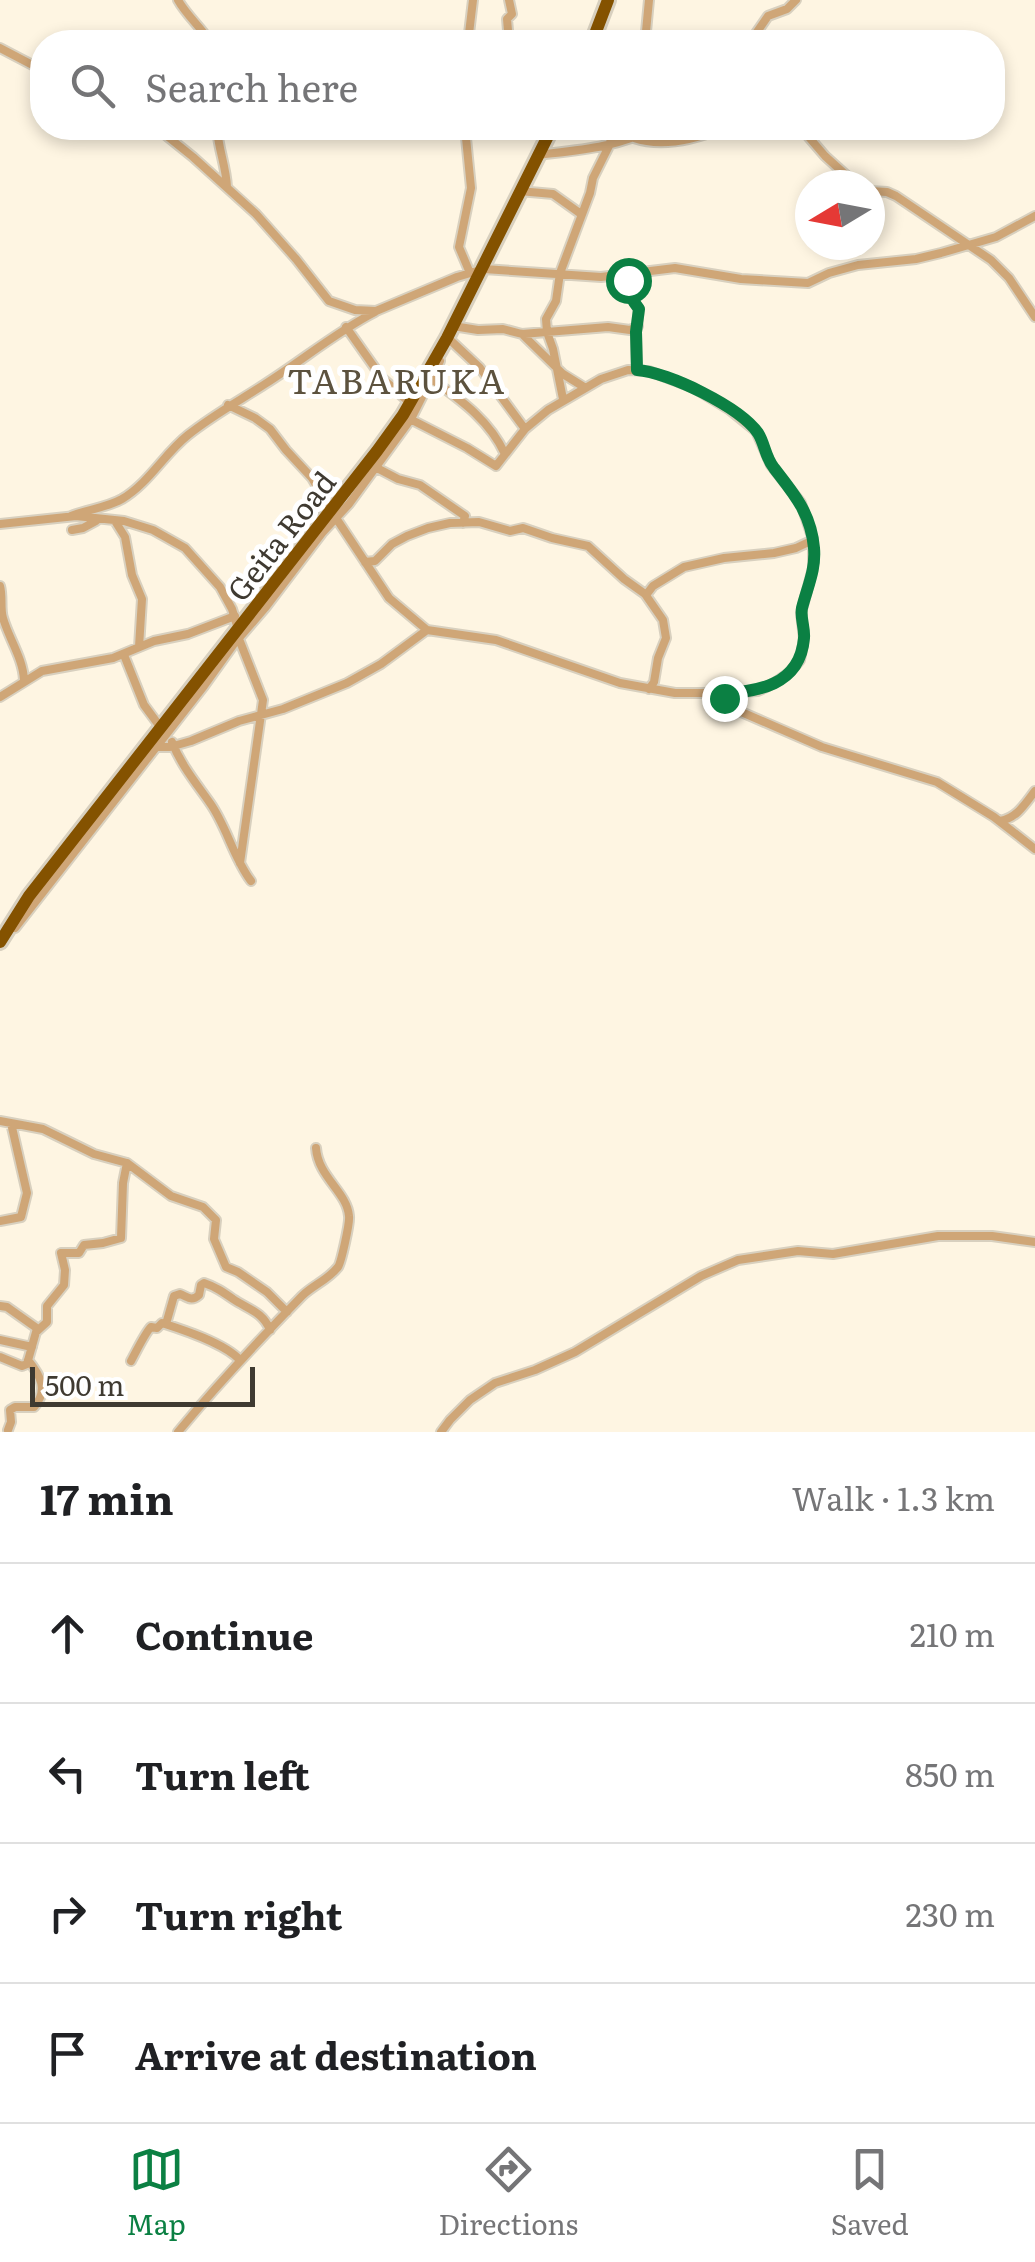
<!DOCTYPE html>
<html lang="en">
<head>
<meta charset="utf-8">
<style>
  :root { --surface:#fff; --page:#f2f2f2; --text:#202124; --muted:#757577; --line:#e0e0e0; --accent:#0b8043 }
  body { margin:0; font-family:Literata,serif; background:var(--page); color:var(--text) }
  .compass { position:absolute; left:795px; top:170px; width:90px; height:90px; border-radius:50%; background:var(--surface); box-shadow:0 5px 15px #0003; rotate:260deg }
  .scale { position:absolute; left:30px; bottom:25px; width:225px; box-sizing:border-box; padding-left:10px; border:5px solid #3f3a31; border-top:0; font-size:28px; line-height:35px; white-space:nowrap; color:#3f3a31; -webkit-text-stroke:8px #fff; paint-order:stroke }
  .stop { position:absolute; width:30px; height:30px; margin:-22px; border:8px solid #0b8043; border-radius:50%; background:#fff }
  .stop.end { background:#0b8043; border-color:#fff; box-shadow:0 2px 10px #0008 }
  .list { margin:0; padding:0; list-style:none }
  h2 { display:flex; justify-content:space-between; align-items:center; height:130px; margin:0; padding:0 40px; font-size:42px }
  h2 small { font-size:32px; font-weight:400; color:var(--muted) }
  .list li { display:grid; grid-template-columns:65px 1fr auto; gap:30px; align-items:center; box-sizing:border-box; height:140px; padding:0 40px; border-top:2px solid var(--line) }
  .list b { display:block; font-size:38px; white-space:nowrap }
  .list em { font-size:32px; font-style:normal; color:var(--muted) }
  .icon { flex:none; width:55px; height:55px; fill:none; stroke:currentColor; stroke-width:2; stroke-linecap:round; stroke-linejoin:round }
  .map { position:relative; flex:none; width:1035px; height:1432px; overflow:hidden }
  .search { position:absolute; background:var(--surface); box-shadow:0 5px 15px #0003; left:30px; right:30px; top:30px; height:110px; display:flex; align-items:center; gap:25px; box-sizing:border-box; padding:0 35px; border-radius:40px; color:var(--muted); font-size:38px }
  .sheet { height:690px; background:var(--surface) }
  nav { display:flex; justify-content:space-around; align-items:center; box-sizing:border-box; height:140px; border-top:2px solid var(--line); background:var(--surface); font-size:28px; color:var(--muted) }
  nav a { display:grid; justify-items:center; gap:5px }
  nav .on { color:var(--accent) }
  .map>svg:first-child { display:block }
</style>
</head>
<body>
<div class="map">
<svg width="1035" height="1432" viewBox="0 0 1035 1432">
  <rect width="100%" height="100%" fill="#fef5e2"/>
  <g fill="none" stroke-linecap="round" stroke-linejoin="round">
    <defs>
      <path id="minor" d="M 178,0 C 187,16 201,27 210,42
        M 468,42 L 473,0
        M 497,42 L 527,42
        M 509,42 L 507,19 L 512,14 L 509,0
        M 645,42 L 649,0
        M 750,42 L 768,16 L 787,9 L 796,0
        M 0,48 L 42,70
        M 157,128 L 193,157 L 256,214 L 296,259 L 329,301 L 355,310 L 376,311 L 457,277 L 484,269 L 601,277 L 675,268 L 741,279 L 808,283 L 829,273 L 858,265 L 916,259 L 941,253 L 996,237 L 1035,216
        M 217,128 C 218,148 226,166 227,187
        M 465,128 L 471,188 L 459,247 L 470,273
        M 801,128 L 825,156 L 857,185
        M 634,138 C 663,148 696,139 723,128
        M 537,155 C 579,150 616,148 654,128
        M 519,191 L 553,194 L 581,214
        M 870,191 L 887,192 L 896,196 L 991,260 L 1009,278 L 1035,317
        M 627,275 L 634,302 L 639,309 L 636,332 L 637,370
        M 453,326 L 478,330 L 503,329 L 522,334 L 608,327 L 630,330 L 638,326
        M 346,327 L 382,378 L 410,403
        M 522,334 L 563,374 L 584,387
        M 448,338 L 480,368 L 525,429
        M 429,377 C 459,399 489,419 505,454
        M 563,399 L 553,349 L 547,332 L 546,319 L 556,301 L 560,273 L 590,193 L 593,178 L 609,146 L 614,128
        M 228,405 L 255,418 L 270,429 L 286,450 L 312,478 L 331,510
        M 408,418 L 467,448 L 496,466
        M 496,466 L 525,429 L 548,410 L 601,379 L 628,370 L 649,371 L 694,388 L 730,410 L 756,431 L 771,465 L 801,503 L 813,540 L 813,568 L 801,613 L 804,639 L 800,660 L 789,673 L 776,682 L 758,691 L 720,693
        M 375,467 L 398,479 L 420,485 L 465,516 L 463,523
        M 71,516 C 88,509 106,508 122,499 C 149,483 164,454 188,435 C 213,415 239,401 265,384 C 303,360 336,332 375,312
        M 336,518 L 389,598 L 427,630 L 496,640 L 620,683 L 675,693 L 718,693 L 739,711 L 822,747 L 937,782 L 994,817 L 1035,849
        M 115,521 L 125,537 L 132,575 L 142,599 L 139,647
        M 0,524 L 76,516 L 124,521 L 153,530 L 185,548 L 220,587 L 232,609 L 238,629
        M 72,530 L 83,528 L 96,521
        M 365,562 L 375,561 L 392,544 L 407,536 L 428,528 L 450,523 L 479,522 L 510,531 L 523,528 L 552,538 L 588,546 L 624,579 L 645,594 L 663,620 L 666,638 L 658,658 L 654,682 L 649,689
        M 0,586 C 3,597 0,609 3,618 C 9,639 23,658 24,680
        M 646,595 L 653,586 L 684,567 L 724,558 L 774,553 L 796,548 L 813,540
        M 239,639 L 263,700 L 240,863
        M 124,655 L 144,705 L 161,728
        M 0,697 L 42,671 L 113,658 L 154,641 L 188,634 L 235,616
        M 172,742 C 181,765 196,783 210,803 C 227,827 233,857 251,881
        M 156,747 L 170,747 L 191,741 L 239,721 L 283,709 L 347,683 L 381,664 L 427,630
        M 1000,821 C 1017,818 1025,804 1035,791
        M 15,928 L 204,686 L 234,644 L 265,608 L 322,533 L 349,504 L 411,419 L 440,361
        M 0,1121 L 43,1129 L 94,1154 L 127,1163 L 171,1196 L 203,1207 L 216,1220 L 214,1239 L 226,1267 L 238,1272 L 267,1292 L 287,1312
        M 0,1221 L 21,1217 L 27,1193 L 11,1123
        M 0,1306 L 7,1307 L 38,1329
        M 166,1324 L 174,1296 L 180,1294 C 188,1297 191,1302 199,1295 L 201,1285 L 204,1283 C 216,1287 223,1292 233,1299 C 248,1309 263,1312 270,1330
        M 0,1340 L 32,1347
        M 0,1357 L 22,1366 L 27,1364 L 36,1332 L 47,1322 L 47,1306 L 64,1285 L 65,1270 L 61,1253 L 79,1253 L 84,1245 L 103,1243 L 121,1238 L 123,1183 L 127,1163
        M 131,1361 C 136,1352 145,1333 151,1327 L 157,1328 L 162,1323 C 184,1330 224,1343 240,1360
        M 8,1430 L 11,1422 L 10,1410 L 15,1407 L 34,1407 C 49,1390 40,1375 28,1360
        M 178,1432 C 217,1385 259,1340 302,1296 C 313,1285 328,1280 338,1267 C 341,1263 350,1223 349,1216 C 347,1192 318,1177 316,1148
        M 441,1432 L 450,1420 L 470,1400 L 495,1383 L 535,1370 L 575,1352 L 701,1276 L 738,1260 L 798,1251 L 833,1254 L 938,1236 L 992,1236 L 1035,1242"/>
      <path id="highway" d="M 592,42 L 608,0
        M 0,942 L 29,896 L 377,451 L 403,415 L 447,338 L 552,128"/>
    </defs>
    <!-- minor casing -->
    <use href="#minor" stroke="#d8d0bf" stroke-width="12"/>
    <!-- highway casing -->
    <use href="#highway" stroke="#d8d0bf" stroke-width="18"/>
    <!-- minor -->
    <use href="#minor" stroke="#cfa677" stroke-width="8"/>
    <!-- highway -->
    <use href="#highway" stroke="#845200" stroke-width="12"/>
  </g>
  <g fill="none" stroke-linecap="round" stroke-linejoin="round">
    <!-- route -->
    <path stroke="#0b8043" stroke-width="12" d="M 628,280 L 634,302 L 639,309 L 636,332 L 637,370 C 668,372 740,407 758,433 C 765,444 765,457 774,468 C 794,494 811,513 814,548 C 816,570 807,588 802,608 C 800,618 805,628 804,638 C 800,686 757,692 718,694 L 724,698"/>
  </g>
  <g text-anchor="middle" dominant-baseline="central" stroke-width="10" stroke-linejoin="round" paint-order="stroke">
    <!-- street labels -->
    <g font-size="30" fill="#3f3a31" stroke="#fff">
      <text transform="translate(280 535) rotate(-52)">Geita Road</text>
    </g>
    <!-- quarter labels -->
    <g font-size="35" letter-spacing="2.5" fill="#5c523e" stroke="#fff">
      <text x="397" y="379">TABARUKA</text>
    </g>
  </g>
</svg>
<svg class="compass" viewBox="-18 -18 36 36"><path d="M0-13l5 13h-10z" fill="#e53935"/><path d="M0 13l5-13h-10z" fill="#757577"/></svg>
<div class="scale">500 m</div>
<div class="stop" style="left:628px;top:280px"></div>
<div class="stop end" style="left:724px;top:698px"></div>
<div class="search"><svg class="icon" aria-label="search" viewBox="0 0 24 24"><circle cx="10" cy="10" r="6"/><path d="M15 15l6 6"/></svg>Search here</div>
</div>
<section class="sheet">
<h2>17 min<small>Walk · 1.3 km</small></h2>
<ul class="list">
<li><svg class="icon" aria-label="ahead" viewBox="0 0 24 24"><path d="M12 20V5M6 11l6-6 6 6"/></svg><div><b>Continue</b></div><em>210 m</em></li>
<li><svg class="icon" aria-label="left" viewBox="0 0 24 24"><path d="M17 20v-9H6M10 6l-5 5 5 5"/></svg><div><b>Turn left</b></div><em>850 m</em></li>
<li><svg class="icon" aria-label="right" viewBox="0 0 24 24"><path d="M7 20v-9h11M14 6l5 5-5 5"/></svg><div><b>Turn right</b></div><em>230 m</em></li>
<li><svg class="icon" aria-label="arrive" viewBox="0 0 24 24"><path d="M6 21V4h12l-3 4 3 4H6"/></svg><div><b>Arrive at destination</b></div></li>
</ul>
</section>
<nav>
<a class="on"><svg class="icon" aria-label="map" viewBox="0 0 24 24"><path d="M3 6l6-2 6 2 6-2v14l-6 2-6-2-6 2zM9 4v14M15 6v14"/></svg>Map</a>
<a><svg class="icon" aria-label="directions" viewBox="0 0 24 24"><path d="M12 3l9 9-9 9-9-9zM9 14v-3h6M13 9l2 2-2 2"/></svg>Directions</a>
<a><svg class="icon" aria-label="saved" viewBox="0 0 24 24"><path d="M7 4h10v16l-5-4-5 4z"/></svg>Saved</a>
</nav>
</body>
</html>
